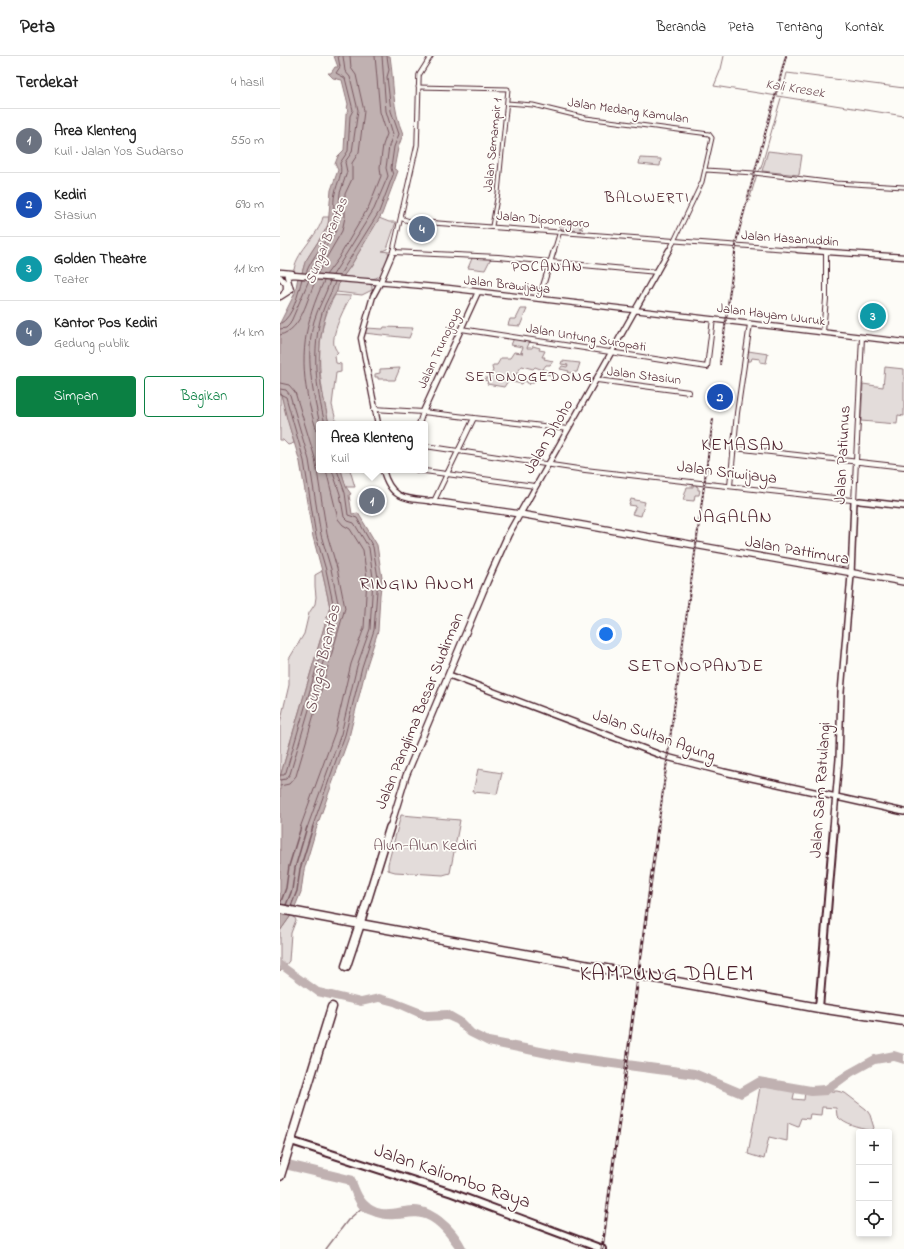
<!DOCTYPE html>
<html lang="id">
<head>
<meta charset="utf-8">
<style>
  :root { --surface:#fff; --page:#f6f6f6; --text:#222; --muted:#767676; --line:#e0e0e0; --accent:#0b8043 }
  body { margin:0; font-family:"Indie Flower",sans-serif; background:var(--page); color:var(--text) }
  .controls { position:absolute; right:12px; bottom:12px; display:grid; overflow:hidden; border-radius:4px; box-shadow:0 2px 6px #0003 }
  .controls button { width:36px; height:36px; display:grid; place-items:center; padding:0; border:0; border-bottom:1px solid var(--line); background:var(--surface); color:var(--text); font:20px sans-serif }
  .you { position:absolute; left:326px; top:578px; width:14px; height:14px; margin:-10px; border:3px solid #fff; border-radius:50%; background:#1a73e8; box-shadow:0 0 0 6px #1a73e833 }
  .badge { display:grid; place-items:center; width:26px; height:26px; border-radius:50%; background:var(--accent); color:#fff; font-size:13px; font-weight:700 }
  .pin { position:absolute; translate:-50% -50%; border:2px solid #fff; box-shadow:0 1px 4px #0006 }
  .popup { position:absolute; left:36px; top:365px; width:112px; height:52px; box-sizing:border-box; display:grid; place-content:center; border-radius:4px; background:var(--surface); filter:drop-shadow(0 1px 3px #0005); font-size:13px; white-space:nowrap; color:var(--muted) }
  .popup b { font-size:15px; color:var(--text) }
  .popup::after { content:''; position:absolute; left:50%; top:100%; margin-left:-8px; border:8px solid transparent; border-top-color:var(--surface) }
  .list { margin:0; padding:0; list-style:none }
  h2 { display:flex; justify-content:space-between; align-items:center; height:52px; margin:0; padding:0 16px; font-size:17px }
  h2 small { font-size:13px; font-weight:400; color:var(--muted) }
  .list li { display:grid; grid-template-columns:26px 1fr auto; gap:12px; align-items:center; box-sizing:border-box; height:64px; padding:0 16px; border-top:1px solid var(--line) }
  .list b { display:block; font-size:15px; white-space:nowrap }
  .list p { margin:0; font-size:13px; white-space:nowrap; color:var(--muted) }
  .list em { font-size:13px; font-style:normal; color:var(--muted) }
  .actions { display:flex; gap:8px; padding:12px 16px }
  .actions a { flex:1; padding:9px 0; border:1px solid var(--accent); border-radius:4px; text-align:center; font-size:14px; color:var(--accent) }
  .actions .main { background:var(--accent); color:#fff }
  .icon { flex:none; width:22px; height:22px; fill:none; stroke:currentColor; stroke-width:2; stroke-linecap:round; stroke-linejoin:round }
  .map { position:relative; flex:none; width:624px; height:1193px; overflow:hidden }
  header { display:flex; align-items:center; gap:24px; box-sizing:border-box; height:56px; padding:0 20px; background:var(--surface); border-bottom:1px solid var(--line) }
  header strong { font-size:19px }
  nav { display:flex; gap:22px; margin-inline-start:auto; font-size:14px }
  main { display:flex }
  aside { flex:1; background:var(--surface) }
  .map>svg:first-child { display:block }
</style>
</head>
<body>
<header>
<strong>Peta</strong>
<nav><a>Beranda</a><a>Peta</a><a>Tentang</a><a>Kontak</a></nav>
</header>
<main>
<aside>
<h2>Terdekat<small>4 hasil</small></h2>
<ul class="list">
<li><span class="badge" style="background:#6b7280">1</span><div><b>Area Klenteng</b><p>Kuil · Jalan Yos Sudarso</p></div><em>550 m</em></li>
<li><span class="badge" style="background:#1a4fb4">2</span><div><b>Kediri</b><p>Stasiun</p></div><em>690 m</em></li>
<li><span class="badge" style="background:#0f9aa8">3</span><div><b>Golden Theatre</b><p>Teater</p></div><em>1.1 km</em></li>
<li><span class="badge" style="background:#5c6f8a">4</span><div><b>Kantor Pos Kediri</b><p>Gedung publik</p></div><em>1.4 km</em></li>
</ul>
<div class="actions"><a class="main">Simpan</a><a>Bagikan</a></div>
</aside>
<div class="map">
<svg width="624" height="1193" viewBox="0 0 624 1193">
  <rect width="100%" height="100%" fill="#fdfcf7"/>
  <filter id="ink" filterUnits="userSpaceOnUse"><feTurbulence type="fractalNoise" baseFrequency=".025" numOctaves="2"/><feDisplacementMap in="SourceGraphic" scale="8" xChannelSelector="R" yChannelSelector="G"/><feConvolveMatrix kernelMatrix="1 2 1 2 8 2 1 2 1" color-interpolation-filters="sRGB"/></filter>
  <g filter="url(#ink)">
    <!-- green -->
    <path fill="#e3dcda" stroke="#967e82" d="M 488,95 L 522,99 L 519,119 L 482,115 Z
      M 360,102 L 381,103 L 380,110 L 359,108 Z
      M 43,161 L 50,161 C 46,182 26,196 22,217 L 14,217 C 13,198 39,180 43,161 Z
      M 99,162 L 109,166 L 116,166 L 107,193 L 102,195 L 109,196 C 106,208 105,222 91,223 L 88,227 L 92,230 L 92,234 L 82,239 L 56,236 L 59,226 L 70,211 Z
      M 281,164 L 292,165 L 286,167 L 303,168 L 302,171 L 299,172 L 303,173 L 301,175 L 282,173 L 279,171 Z
      M 193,200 L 211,202 L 205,214 L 188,212 Z
      M 55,239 L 71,240 C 65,250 49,281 55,292 C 56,294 57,295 58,297 L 55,300 L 56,307 L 61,308 L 61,316 L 56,317 L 52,349 L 57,368 L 49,368 C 39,325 32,279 55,239 Z
      M 241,253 L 247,253 L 240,270 L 228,269 L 230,263 L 236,263 Z
      M 104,271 L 133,272 L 129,282 L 84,277 L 86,272 L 103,273 Z
      M 234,282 L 250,285 L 247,292 L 252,292 L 253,290 L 260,292 L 259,294 L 265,295 L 262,301 L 265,301 L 264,303 L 273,305 L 270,309 L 266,309 L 263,313 L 271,316 L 270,319 L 261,317 L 263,314 L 255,311 L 253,313 L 242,310 L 236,318 L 239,319 L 236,323 L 247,324 L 249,322 L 255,324 L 254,327 L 250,327 L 249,329 L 247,326 L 244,325 L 242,328 L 228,325 L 224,331 L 207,328 L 208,325 L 204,324 L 205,322 L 208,322 L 213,315 L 212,311 L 213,309 L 217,309 L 221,302 L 230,302 L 234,296 L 243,297 L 241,296 L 243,291 L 231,289 Z
      M 468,295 L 488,298 L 486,307 L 480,306 L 480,303 L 472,302 L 471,305 L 466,305 Z
      M 282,305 L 300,307 L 297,316 L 288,317 L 289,315 L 280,313 L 282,310 L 287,311 L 288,309 L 281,308 Z
      M 605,311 L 624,313 L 624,360 L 618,359 L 617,368 L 581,365 L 583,328 L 603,331 Z
      M 120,312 L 115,324 L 108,324 L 108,323 L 98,323 L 98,321 L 95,321 L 95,318 L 100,317 L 100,313 Z
      M 0,334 L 14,387 L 8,389 L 3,384 L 0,384 Z
      M 61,414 L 70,414 L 75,431 L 66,431 Z
      M 413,427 L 417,427 L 416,430 L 418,431 L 418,434 L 420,434 L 419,439 L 415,439 L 414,445 L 403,444 L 407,431 L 413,431 Z
      M 351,443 L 365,446 L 361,460 L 352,458 L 356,450 L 349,449 Z
      M 42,515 L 50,551 L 0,721 L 0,667 L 9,629 L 9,603 L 24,578 L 29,557 L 35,548 L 36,541 L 35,530 L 35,519 Z
      M 198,713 L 222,717 L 217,738 L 193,736 Z
      M 121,759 L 180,764 L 170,817 L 163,819 L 115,816 L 108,814 L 108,808 Z
      M 12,858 L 16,864 L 11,877 L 9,905 L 0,916 L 0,875 Z
      M 480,1031 L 498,1031 L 515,1034 L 513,1043 L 524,1044 L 525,1036 L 557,1035 L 565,1037 L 586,1053 L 590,1059 L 594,1072 L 591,1075 C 578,1071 566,1070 557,1060 L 556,1052 L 542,1051 L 541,1059 L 530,1058 L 529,1063 L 521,1062 L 518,1070 L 508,1066 L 507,1085 L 489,1081 L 484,1103 L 468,1098 Z"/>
    <!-- water -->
    <path fill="#c0b1b1" stroke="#91777b" d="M 54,0 L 110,0 C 114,26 112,53 123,78 L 118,92 L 114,113 L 118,115 L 102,158 L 70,211 L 59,226 L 57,235 L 48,250 L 43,269 L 40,286 L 39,312 L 41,330 L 49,368 L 39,368 L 39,414 L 61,414 L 66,431 L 71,438 L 69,439 L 72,458 L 78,457 L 97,489 L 102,522 L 100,539 L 98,575 L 86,612 L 69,681 L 38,767 L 24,814 L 21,836 L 12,858 L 0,875 L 0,721 L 50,551 L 42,515 L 33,481 L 20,406 L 7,363 L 0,334 L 0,267 L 15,237 L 18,221 L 22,217 L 25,206 L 48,170 L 51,134 L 58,114 L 55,108 L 58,100 L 64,94 L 66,58 L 69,54 L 67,53 L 68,48 L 62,24 L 53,22 L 48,17 L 51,17 L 55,11 L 58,11 Z"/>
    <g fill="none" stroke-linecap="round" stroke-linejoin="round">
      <!-- shore-far1 -->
      <path stroke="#795961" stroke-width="1" d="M 26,217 C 32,200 46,188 52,171 C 56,160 52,148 55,137 C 57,126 63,119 60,107 L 68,95 L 70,60 L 73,54 L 65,22 L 56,17 L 60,11 L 58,0
        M 31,217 L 33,210 L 57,173 L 60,137 L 67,116 L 65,106 L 72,96 L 78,54 L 70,21 L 65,15 L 63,0
        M 37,218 L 62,175 L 65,161 L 65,138 L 72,123 L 72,107 L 79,96 L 84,55 L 76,19 L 71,12 L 70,0
        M 46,219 L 58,203 L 89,150 L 101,120 L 100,111 L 103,89 L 107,78 L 100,56 L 95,0
        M 53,219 L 94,153 L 108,120 L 106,112 L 109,90 L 113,78 L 106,55 L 102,0
        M 59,220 L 99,156 L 113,119 L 111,112 L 114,91 L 119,78 L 111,55 L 107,21 L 109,14 L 107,0
        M 0,268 C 14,260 18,237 22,223
        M 0,273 L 6,272 L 10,268 L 29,224
        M 0,279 C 23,273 26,243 36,224
        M 0,327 L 9,329 L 15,336 L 35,402 L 47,478 L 57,512 L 65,552 L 16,720 L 9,728 L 0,730
        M 0,333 L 6,334 L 10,339 L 29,404 L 41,479 L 51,513 L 59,552 L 10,718 L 6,723 L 0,724
        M 0,338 L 6,341 L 24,405 L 36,480 L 46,514 L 54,552 L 6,716 L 4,719 L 0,719
        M 40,368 C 32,334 25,299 34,265 C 38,251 46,239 50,225
        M 45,368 C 36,331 31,295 42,257 C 45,246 52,237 55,226
        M 39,379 C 34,369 32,358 29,347 C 19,302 24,267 44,225
        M 20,772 L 55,676 L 71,608 L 84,572 L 87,522 L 83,494 L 70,473 L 63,469 L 58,463 L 46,414
        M 27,772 L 61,678 L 77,610 L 90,573 L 93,522 L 89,492 L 74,467 L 68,465 L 64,461 L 60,438 L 52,414
        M 32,772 L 65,679 L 82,611 L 94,574 L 98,522 L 93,491 L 77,462 L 68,459 L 65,437 L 57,414"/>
      <!-- shore -->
      <path stroke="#795961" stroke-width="1.5" d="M 0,848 L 6,832 L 9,810 L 21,771
        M 6,849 L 12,834 L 15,812 L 27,771
        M 11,850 L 17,835 L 20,813 L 33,771"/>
      <!-- stream-far1 -->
      <path stroke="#91777b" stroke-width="1" d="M 444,0 L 441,13 L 434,30 L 624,60
        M 502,38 L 507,17 L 624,32
        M 478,116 L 481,112 L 501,42
        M 469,145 L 477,118"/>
      <!-- stream -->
      <path stroke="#91777b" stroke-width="1.5" d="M 46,1193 L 68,1164 L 84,1150"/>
      <!-- river -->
      <path fill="#c0b1b1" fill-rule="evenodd" d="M 0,904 L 39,932 L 81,942 L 99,938 L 114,942 L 147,955 L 168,954 L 182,962 L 194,974 L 209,981 L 287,996 L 415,1013 L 460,1032 L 479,1021 L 531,1030 L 545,1029 L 567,1014 L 594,999 L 614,995 L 624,998 L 624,1008 L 614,1005 L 595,1008 L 573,1020 L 547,1039 L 531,1040 L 480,1031 L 461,1042 L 415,1023 L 287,1006 L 208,990 L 188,980 L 176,968 L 167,964 L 147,965 L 114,950 L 99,946 L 81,950 L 37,940 L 0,913 Z
        M 0,1102 L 74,1120 C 78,1129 81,1141 89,1147 C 102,1159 119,1150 134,1150 C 155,1150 179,1174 187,1193 L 176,1193 C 168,1182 158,1168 145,1163 C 134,1159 126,1163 115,1163 C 106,1164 98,1162 91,1159 C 87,1158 83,1156 80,1153 C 74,1146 71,1136 67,1128 L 0,1112 Z"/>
      <defs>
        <path id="tertiary-far3" d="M 138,31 L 228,33 L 218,137 L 212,170
          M 227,47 L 253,49 L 306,62 L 429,78 L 432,82 L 422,126 L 394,185
          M 426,114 L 474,117 L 556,127 L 624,131
          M 274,195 L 280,175"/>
        <path id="tertiary-far2" d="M 113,196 L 218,201 L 377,216
          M 259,243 L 274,194
          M 181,273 L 427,311 L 433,263
          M 543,276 L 546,243 L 546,196
          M 317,324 L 409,336
          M 94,353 L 143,356 L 288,373
          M 139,368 L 143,356
          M 145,390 L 305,414 L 589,446
          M 454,392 L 624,411
          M 137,414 L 255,430
          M 450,430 L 457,357 L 470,268
          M 154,445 L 194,362
          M 574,446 L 582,281"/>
        <path id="tertiary-far1" d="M 580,445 L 624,450
          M 169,619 L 383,700 L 444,716 L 624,756
          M 553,772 L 559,703 L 561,636 L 571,519 L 574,445"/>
        <path id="tertiary" d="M 539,952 L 554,771
          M 11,1085 L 172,1137 L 322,1193"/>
        <path id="secondary-far3" d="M 389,195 L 394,185"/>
        <path id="secondary-far2" d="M 0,216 L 12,217
          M 0,221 L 6,228 L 6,233 L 3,239
          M 0,241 L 11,234 L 7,220 L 13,219 L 168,232 L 624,286
          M 143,356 L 198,236
          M 98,368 L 81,282 L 93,240 L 100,227
          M 103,414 C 112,447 129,442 158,446
          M 247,446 L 389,194"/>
        <path id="secondary-far1" d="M 151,445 L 240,458 L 624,526
          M 110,772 L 126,720 L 207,526 L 228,479 L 247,445"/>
        <path id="secondary" d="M 80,868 L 110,771"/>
        <path id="primary-far2" d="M 121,159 L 123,163 L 129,165 L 532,195
          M 113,195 L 137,89 L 139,19 L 151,0"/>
        <path id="primary-far1" d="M 518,194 L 624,201
          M 100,227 L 114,194"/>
        <path id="primary" d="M 80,868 L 539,952 L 624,965"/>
        <path id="trunk" d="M 0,853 L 80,868 L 66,910
          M 0,1120 L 52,951"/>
      </defs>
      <!-- tertiary-far3 casing -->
      <use href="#tertiary-far3" stroke="#4a1f2b" stroke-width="5"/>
      <!-- tertiary-far2 casing -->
      <use href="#tertiary-far2" stroke="#4a1f2b" stroke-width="6"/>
      <!-- tertiary-far1 casing -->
      <use href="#tertiary-far1" stroke="#4a1f2b" stroke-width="8"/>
      <!-- tertiary casing -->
      <use href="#tertiary" stroke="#4a1f2b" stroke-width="10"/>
      <!-- secondary-far3 casing -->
      <use href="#secondary-far3" stroke="#4a1f2b" stroke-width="5.5"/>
      <!-- secondary-far2 casing -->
      <use href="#secondary-far2" stroke="#4a1f2b" stroke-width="7"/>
      <!-- secondary-far1 casing -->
      <use href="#secondary-far1" stroke="#4a1f2b" stroke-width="8"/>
      <!-- secondary casing -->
      <use href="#secondary" stroke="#4a1f2b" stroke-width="10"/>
      <!-- primary-far2 casing -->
      <use href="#primary-far2" stroke="#4a1f2b" stroke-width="5.5"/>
      <!-- primary-far1 casing -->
      <use href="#primary-far1" stroke="#4a1f2b" stroke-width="7"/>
      <!-- primary casing -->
      <use href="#primary" stroke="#4a1f2b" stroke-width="11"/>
      <!-- trunk casing -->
      <use href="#trunk" stroke="#4a1f2b" stroke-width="11"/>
      <!-- tertiary-far3 -->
      <use href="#tertiary-far3" stroke="#fdfcf7" stroke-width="3"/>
      <!-- tertiary-far2 -->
      <use href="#tertiary-far2" stroke="#fdfcf7" stroke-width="4"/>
      <!-- tertiary-far1 -->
      <use href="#tertiary-far1" stroke="#fdfcf7" stroke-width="5"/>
      <!-- tertiary -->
      <use href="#tertiary" stroke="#fdfcf7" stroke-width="6"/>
      <!-- secondary-far3 -->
      <use href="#secondary-far3" stroke="#fdfcf7" stroke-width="3.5"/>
      <!-- secondary-far2 -->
      <use href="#secondary-far2" stroke="#fdfcf7" stroke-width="4.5"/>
      <!-- secondary-far1 -->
      <use href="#secondary-far1" stroke="#fdfcf7" stroke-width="5.5"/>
      <!-- secondary -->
      <use href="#secondary" stroke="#fdfcf7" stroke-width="7"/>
      <!-- primary-far2 -->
      <use href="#primary-far2" stroke="#fdfcf7" stroke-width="3.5"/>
      <!-- primary-far1 -->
      <use href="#primary-far1" stroke="#fdfcf7" stroke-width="4.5"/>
      <!-- primary -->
      <use href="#primary" stroke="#fdfcf7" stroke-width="8"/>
      <!-- trunk -->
      <use href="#trunk" stroke="#fdfcf7" stroke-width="8"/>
      <defs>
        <path id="rail-far1" d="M 440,308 L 457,182 L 506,0
          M 378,772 L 433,363"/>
        <path id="rail" d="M 322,1193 L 378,771"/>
      </defs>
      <!-- rail-far1 casing -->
      <use href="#rail-far1" stroke="#4a1f2b" stroke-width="2"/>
      <!-- rail casing -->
      <use href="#rail" stroke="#4a1f2b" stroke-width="3"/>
      <!-- rail-far1 -->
      <use href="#rail-far1" stroke="#fdfcf7" stroke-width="1" stroke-dasharray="2" stroke-linecap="butt"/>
      <!-- rail -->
      <use href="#rail" stroke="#fdfcf7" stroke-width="1.5" stroke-dasharray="4" stroke-linecap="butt"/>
    </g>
  </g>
  <g text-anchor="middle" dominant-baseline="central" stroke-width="3.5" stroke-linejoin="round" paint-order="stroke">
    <!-- far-street labels -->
    <g font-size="13" fill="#4a1f2b" stroke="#fdfcf7">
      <text transform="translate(348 55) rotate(8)">Jalan Medang Kamulan</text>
      <text transform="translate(213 89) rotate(-84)">Jalan Semampir 1</text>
      <text transform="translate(263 164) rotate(5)">Jalan Diponegoro</text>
      <text transform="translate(510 183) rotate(4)">Jalan Hasanuddin</text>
      <text transform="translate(227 229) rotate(6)">Jalan Brawijaya</text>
      <text transform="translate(491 259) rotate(7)">Jalan Hayam Wuruk</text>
      <text transform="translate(306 282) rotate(9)">Jalan Untung Suropati</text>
      <text transform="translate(160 292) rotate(-65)">Jalan Trunojoyo</text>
      <text transform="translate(364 320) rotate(7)">Jalan Stasiun</text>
    </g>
    <!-- far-water labels -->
    <g font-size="14" font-style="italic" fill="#73525a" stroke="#fdfcf7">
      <text transform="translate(515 33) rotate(9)">Kali Kresek</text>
      <text transform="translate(47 185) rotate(-68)">Sungai Brantas</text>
    </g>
    <!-- far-quarter labels -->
    <g font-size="15" letter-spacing="1" fill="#4a1f2b" stroke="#fdfcf7">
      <text x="367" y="142">BALOWERTI</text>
      <text x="267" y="211">POCANAN</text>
      <text x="249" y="321">SETONOGEDONG</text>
    </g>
    <!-- street labels -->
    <g font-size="16" fill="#4a1f2b" stroke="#fdfcf7">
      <text transform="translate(269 381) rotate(-60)">Jalan Dhoho</text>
      <text transform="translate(563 399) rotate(-87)">Jalan Patiunus</text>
      <text transform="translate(447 417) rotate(7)">Jalan Sriwijaya</text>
      <text transform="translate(517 495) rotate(10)">Jalan Pattimura</text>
      <text transform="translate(140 655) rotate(-68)">Jalan Panglima Besar Sudirman</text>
      <text transform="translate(374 680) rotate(19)">Jalan Sultan Agung</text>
      <text transform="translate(541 734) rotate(-86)">Jalan Sam Ratulangi</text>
    </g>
    <!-- park labels -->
    <g font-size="16" fill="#704e57" stroke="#fdfcf7">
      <text x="145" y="790">Alun-Alun Kediri</text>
    </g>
    <!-- water labels -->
    <g font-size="17" font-style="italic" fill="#73525a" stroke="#fdfcf7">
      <text transform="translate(43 603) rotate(-77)">Sungai Brantas</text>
    </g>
    <!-- quarter labels -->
    <g font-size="18" letter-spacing="1" fill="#4a1f2b" stroke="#fdfcf7">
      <text x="463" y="390">KEMASAN</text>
      <text x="453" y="462">JAGALAN</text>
      <text x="137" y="529">RINGIN ANOM</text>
      <text x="416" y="611">SETONOPANDE</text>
    </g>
    <!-- near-street labels -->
    <g font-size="19" fill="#4a1f2b" stroke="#fdfcf7">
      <text transform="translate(172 1121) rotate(19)">Jalan Kaliombo Raya</text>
    </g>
    <!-- near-quarter labels -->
    <g font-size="22" letter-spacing="1" fill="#4a1f2b" stroke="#fdfcf7">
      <text x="387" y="919">KAMPUNG DALEM</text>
    </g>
  </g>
</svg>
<div class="controls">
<button>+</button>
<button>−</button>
<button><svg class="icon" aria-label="locate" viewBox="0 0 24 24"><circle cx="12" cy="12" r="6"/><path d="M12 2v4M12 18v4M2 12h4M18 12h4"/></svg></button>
</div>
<div class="you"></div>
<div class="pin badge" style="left:92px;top:445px;background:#6b7280">1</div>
<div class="popup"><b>Area Klenteng</b>Kuil</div>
<div class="pin badge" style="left:440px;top:341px;background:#1a4fb4">2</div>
<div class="pin badge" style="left:593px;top:260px;background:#0f9aa8">3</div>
<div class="pin badge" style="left:142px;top:173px;background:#5c6f8a">4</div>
</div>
</main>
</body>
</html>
